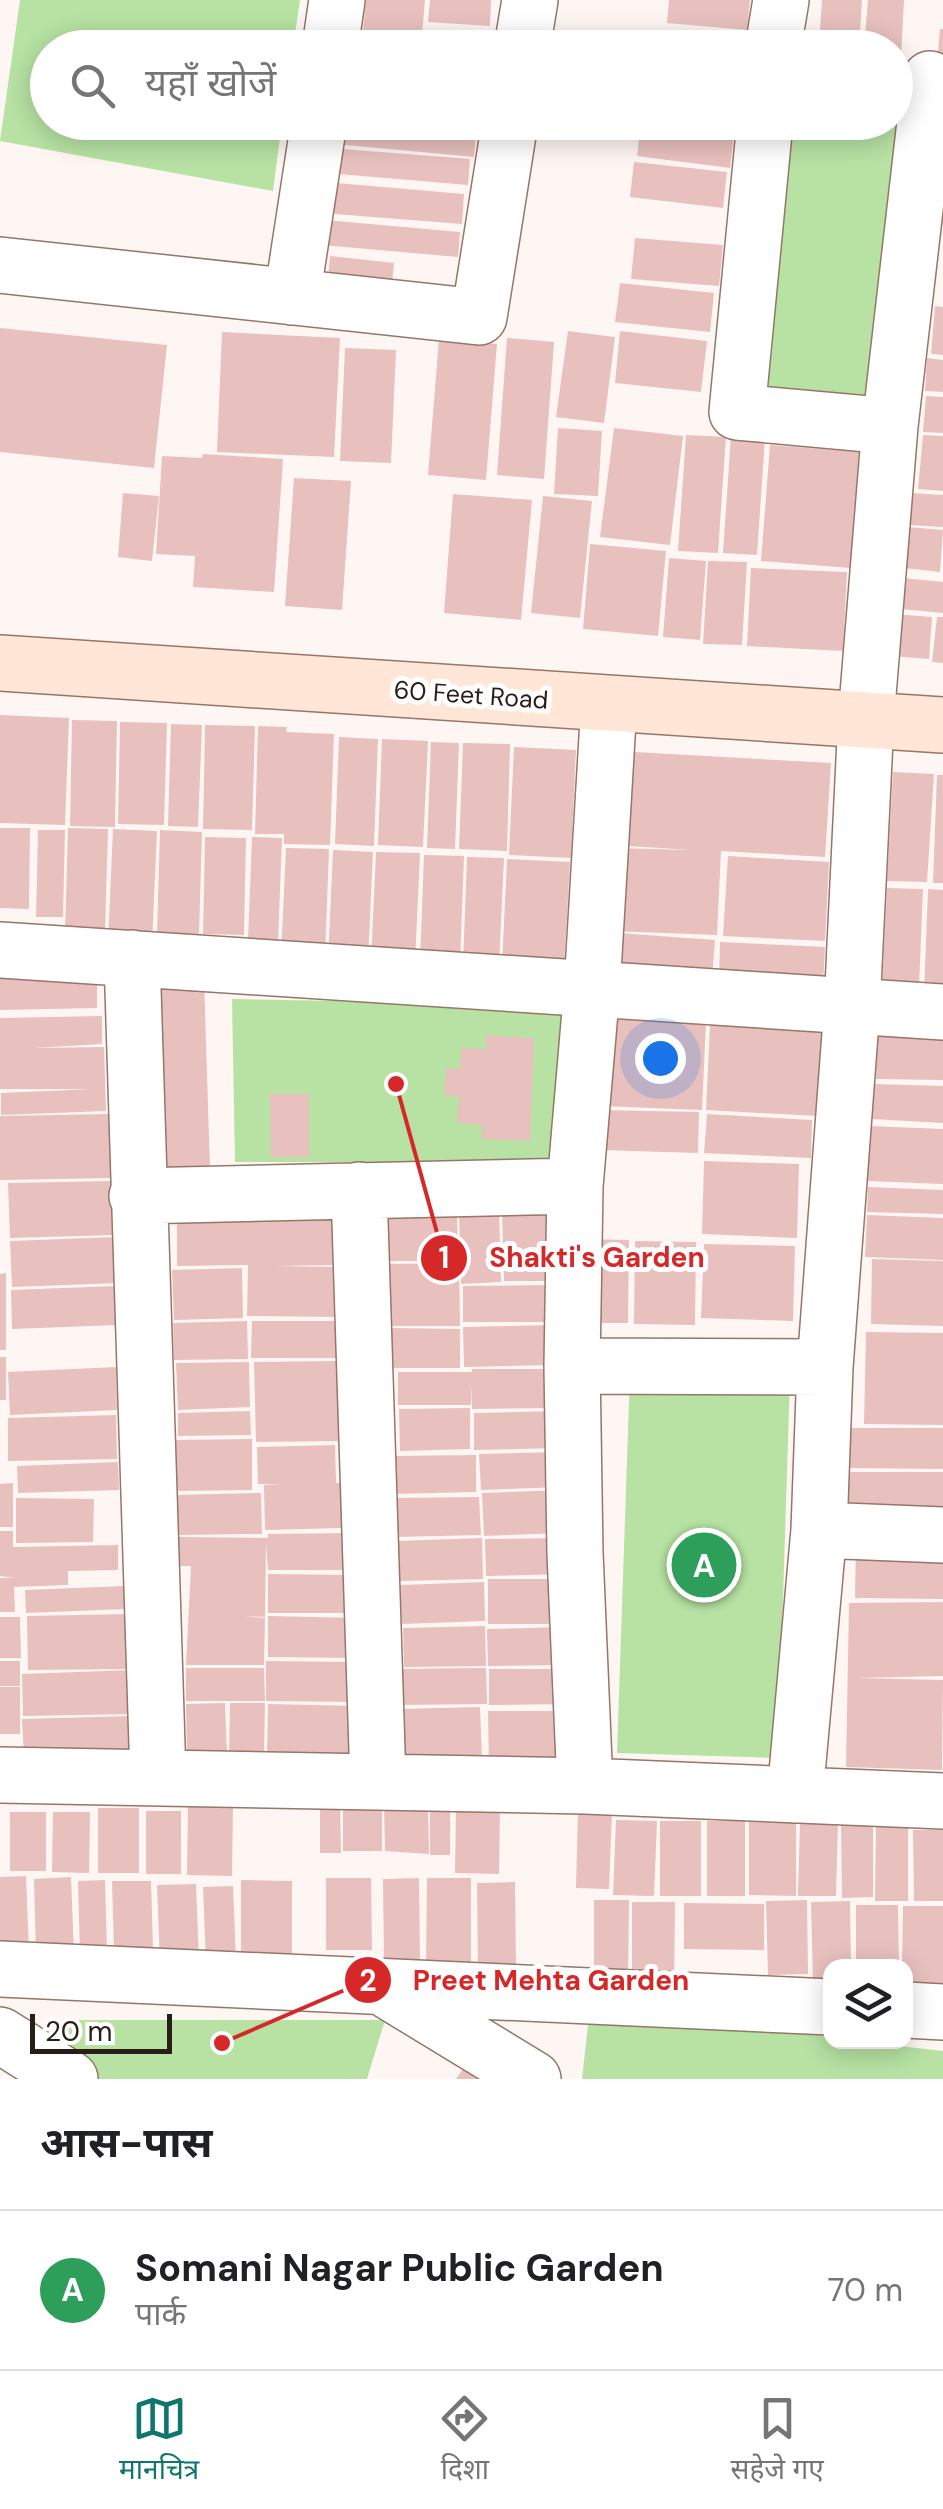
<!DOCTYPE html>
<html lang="hi">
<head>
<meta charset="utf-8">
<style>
  :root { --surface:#fff; --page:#f6f6f6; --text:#202124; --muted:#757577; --line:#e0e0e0; --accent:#0f766e }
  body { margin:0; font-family:"DM Sans","Noto Sans Devanagari",sans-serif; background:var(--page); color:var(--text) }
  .controls { position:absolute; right:30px; bottom:30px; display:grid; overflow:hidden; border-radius:20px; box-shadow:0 5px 25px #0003 }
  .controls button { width:90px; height:90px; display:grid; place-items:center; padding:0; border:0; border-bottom:2px solid var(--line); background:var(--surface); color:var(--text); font:50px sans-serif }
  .scale { position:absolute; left:30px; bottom:25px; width:142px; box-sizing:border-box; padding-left:10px; border:5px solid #291d17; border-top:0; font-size:28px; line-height:35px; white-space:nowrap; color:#291d17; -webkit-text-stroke:8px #fff; paint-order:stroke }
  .you { position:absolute; left:660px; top:1058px; width:35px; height:35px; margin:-25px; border:8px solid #fff; border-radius:50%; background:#1a73e8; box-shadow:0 0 0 15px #1a73e833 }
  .badge { display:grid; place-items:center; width:65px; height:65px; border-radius:50%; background:var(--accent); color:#fff; font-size:32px; font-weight:700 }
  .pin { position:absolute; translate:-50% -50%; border:5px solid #fff; box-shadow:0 2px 10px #0006 }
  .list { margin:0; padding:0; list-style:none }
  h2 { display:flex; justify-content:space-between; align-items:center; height:130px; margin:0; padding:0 40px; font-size:42px }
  h2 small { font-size:32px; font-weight:400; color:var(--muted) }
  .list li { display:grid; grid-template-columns:65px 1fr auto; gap:30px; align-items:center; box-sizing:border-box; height:160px; padding:0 40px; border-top:2px solid var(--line) }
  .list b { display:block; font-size:38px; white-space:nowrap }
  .list p { margin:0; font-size:32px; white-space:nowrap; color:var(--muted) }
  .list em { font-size:32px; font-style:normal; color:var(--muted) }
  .icon { flex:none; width:55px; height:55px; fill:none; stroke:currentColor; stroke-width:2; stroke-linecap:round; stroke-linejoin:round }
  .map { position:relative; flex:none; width:943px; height:2079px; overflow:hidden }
  .search { position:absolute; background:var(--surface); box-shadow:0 5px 25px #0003; left:30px; right:30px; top:30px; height:110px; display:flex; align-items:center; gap:25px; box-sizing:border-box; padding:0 35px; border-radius:55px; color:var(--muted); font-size:38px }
  .sheet { height:290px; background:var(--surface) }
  nav { display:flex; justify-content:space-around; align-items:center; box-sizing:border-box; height:140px; border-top:2px solid var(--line); background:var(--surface); font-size:28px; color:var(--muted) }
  nav a { display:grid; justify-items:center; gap:5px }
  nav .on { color:var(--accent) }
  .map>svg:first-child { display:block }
</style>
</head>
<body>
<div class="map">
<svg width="943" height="2079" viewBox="0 0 943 2079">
  <rect width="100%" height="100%" fill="#fef6f3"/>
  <!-- green -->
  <path fill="#b7e2a3" d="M 20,0 L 300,0 L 293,47 L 48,48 L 48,122 L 282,123 L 273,191 L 0,141 Z
    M 896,121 L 907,123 L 871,402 L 758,387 L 793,123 Z
    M 232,999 L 563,1005 L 556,1163 L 235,1162 Z
    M 630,1372 L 790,1377 L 778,1758 L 617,1753 Z
    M 590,2007 L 830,2037 L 830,2042 L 866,2042 L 943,2051 L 943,2079 L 582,2079 Z
    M 65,2020 L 385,2020 L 367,2079 L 94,2079 L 67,2066 Z"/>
  <!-- building -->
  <path fill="#e8c1bf" d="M 366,0 L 425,0 L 421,46 L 362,41 Z
    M 430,0 L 491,0 L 490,26 L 428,22 Z
    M 669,0 L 750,0 L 747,30 L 667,23 Z
    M 822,0 L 862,0 L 859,48 L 819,46 Z
    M 868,0 L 904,0 L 901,57 L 896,57 L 896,48 L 864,48 Z
    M 940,29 L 943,29 L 943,63 L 937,63 Z
    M 337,122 L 477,122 L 474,157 L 335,144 Z
    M 641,122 L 735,126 L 730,168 L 637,156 Z
    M 330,148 L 470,159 L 468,185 L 327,173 Z
    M 634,162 L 727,172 L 723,208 L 630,197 Z
    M 325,182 L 464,194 L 462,224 L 322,213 Z
    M 325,220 L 460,232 L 458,257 L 322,245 Z
    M 635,238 L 723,245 L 719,286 L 631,279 Z
    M 330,256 L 394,263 L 392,284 L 328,277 Z
    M 620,283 L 714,293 L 710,332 L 615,322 Z
    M 935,306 L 943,307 L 943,355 L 931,354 Z
    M 0,328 L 167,345 L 154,468 L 0,452 Z
    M 568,331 L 615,337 L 604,423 L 556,417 Z
    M 620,331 L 707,341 L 701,392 L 615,383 Z
    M 222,332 L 340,338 L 334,457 L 217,452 Z
    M 507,338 L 554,342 L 544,479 L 497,475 Z
    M 439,339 L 497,344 L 486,480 L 428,475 Z
    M 345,348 L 396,350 L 391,463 L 340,461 Z
    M 927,358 L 943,360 L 943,392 L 925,391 Z
    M 926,396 L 943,397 L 943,433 L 923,432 Z
    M 558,428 L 602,431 L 598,496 L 554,494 Z
    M 614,428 L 683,436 L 670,545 L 600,537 Z
    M 686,435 L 726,437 L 718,553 L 678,551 Z
    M 731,435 L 765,438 L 757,555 L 723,553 Z
    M 923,435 L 943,436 L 943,491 L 918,489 Z
    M 770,445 L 859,452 L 850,568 L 761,561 Z
    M 203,454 L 283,459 L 274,592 L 193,587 L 195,556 L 156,554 L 162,456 L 202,458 Z
    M 294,478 L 351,481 L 342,610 L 285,606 Z
    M 123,493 L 159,496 L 152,561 L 118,557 Z
    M 910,493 L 943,495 L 943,527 L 908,525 Z
    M 453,494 L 532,500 L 521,620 L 444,613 Z
    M 543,496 L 592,501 L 580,618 L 531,613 Z
    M 908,527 L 943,530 L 940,572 L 904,568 Z
    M 590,544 L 666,551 L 658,636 L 583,629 Z
    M 669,558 L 706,561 L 700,640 L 663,637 Z
    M 708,561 L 747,562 L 742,645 L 703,644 Z
    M 751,568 L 847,572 L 843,651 L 747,646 Z
    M 903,578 L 943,582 L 943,613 L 901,609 Z
    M 893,614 L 932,617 L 929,659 L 891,656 Z
    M 937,617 L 943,617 L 943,663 L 932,662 Z
    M 0,715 L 69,718 L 65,825 L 0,823 Z
    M 72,720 L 117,721 L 115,827 L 70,826 Z
    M 120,722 L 167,723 L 164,825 L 118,824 Z
    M 171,724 L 202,725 L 198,827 L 168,826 Z
    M 205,725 L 255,726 L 252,830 L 203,829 Z
    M 258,726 L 287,727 L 286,732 L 334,734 L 330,845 L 284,844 L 284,834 L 255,834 Z
    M 339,737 L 378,739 L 374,846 L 335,844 Z
    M 382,739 L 428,741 L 423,847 L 378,845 Z
    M 431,742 L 459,743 L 455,849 L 427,848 Z
    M 463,743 L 510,744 L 507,851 L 459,849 Z
    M 514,747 L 576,750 L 571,858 L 509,855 Z
    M 617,751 L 831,763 L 825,857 L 721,851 L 717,935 L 612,931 L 615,848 L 691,850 L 612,845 Z
    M 893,772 L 934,774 L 927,882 L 887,881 Z
    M 937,775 L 943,775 L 943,883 L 933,883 Z
    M 0,828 L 30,828 L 29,909 L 0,908 Z
    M 68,828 L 108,829 L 105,932 L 65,931 Z
    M 113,829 L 157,831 L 152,944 L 108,942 Z
    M 38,830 L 65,830 L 63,917 L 36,917 Z
    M 160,830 L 202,832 L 199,934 L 157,933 Z
    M 205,837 L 246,838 L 244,935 L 203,934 Z
    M 252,837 L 282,838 L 278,942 L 248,940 Z
    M 286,848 L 329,849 L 325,957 L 281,955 Z
    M 333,850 L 373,852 L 368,961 L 328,960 Z
    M 376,852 L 420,853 L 415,963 L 371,961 Z
    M 424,855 L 464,856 L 460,965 L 420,963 Z
    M 728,856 L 829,862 L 825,941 L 723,936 Z
    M 467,857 L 504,858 L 499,966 L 463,964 Z
    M 507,859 L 570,862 L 564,968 L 502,965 Z
    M 887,888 L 923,889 L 919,987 L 882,986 Z
    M 928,889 L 943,890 L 943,995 L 924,994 Z
    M 619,933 L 715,940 L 712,978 L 616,971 Z
    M 720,942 L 825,947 L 823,985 L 719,981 Z
    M 97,965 L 97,1008 L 0,1010 L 0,966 Z
    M 204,979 L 210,1169 L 155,1171 L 149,981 Z
    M 102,1016 L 102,1044 L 33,1048 L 104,1047 L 106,1111 L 1,1115 L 1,1093 L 92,1089 L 0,1089 L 0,1018 Z
    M 605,1019 L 706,1023 L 702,1110 L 601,1106 Z
    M 710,1025 L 822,1031 L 817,1116 L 706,1110 Z
    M 877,1033 L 943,1034 L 943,1080 L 876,1079 Z
    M 486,1035 L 534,1038 L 530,1141 L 481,1139 L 482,1125 L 457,1123 L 459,1096 L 444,1095 L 446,1068 L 460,1069 L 461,1048 L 486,1049 Z
    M 873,1084 L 943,1086 L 943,1123 L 872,1119 Z
    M 270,1094 L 309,1094 L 309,1157 L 271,1157 Z
    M 601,1110 L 699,1112 L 698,1153 L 600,1150 Z
    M 109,1114 L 111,1178 L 0,1180 L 0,1116 Z
    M 707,1114 L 812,1120 L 811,1158 L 704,1153 Z
    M 869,1126 L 943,1129 L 943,1184 L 868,1181 Z
    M 704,1161 L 799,1164 L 797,1238 L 702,1234 Z
    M 113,1181 L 114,1235 L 10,1238 L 8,1183 Z
    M 868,1187 L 943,1190 L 943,1214 L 867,1212 Z
    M 335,1203 L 335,1265 L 275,1266 L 337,1267 L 337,1317 L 247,1316 L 248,1265 L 177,1266 L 177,1204 Z
    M 546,1209 L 548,1281 L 504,1281 L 502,1210 Z
    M 459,1210 L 499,1210 L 501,1282 L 461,1284 Z
    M 457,1212 L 458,1261 L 382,1261 L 381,1213 Z
    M 867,1215 L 943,1218 L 943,1260 L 865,1257 Z
    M 118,1237 L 120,1283 L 12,1287 L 10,1241 Z
    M 587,1239 L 629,1240 L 628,1323 L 586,1323 Z
    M 635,1241 L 696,1242 L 695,1325 L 634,1324 Z
    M 704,1244 L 795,1246 L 793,1321 L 701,1318 Z
    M 872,1259 L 943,1261 L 943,1326 L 871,1324 Z
    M 459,1263 L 460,1326 L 389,1326 L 388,1264 Z
    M 242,1268 L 243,1318 L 174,1320 L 172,1270 Z
    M 6,1273 L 6,1350 L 0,1350 L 0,1274 Z
    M 549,1285 L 549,1322 L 463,1322 L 463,1286 Z
    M 116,1286 L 117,1325 L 12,1329 L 11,1290 Z
    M 247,1321 L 248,1359 L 174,1360 L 173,1323 Z
    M 252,1321 L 338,1321 L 338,1358 L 251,1358 Z
    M 551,1325 L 553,1365 L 464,1367 L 463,1327 Z
    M 390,1328 L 460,1329 L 460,1368 L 390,1368 Z
    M 866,1332 L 943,1333 L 943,1425 L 864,1424 Z
    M 0,1357 L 6,1357 L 6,1400 L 0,1400 Z
    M 338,1361 L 339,1441 L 256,1442 L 254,1362 Z
    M 249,1362 L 250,1407 L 178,1410 L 176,1363 Z
    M 116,1367 L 117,1410 L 10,1415 L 8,1372 Z
    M 472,1369 L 553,1369 L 553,1408 L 472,1409 L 472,1385 L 471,1405 L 398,1405 L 398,1372 L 472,1372 Z
    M 470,1408 L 470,1449 L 400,1451 L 399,1409 Z
    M 250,1411 L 251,1435 L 178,1436 L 178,1413 Z
    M 557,1411 L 559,1448 L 474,1450 L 474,1413 Z
    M 116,1415 L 117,1459 L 8,1461 L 8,1418 Z
    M 849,1428 L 943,1428 L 943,1469 L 848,1468 Z
    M 252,1439 L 252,1490 L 174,1491 L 174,1440 Z
    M 335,1445 L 336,1483 L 341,1483 L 342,1528 L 265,1530 L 264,1485 L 282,1484 L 258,1484 L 257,1447 Z
    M 559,1452 L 560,1487 L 481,1490 L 479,1454 Z
    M 476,1455 L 476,1492 L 392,1494 L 392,1456 Z
    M 118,1462 L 119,1490 L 18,1493 L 17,1466 Z
    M 845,1472 L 943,1472 L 943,1514 L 846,1514 Z
    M 13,1483 L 13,1527 L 0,1527 L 0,1484 Z
    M 561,1490 L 563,1533 L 484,1536 L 482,1493 Z
    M 261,1493 L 262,1534 L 175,1535 L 175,1495 Z
    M 479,1497 L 481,1535 L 394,1537 L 393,1498 Z
    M 16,1498 L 94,1499 L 93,1542 L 16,1543 Z
    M 0,1531 L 13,1531 L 13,1547 L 118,1545 L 118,1570 L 68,1571 L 68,1585 L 14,1587 L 15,1612 L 0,1612 L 0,1578 L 15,1578 L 0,1576 Z
    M 350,1533 L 350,1570 L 268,1570 L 266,1544 L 265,1617 L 244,1616 L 265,1618 L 264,1665 L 186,1665 L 191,1566 L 179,1566 L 179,1537 L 268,1538 L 268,1534 Z
    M 482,1538 L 483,1579 L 399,1581 L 397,1541 Z
    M 564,1538 L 565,1574 L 486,1576 L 485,1539 Z
    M 856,1545 L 943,1547 L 943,1599 L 855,1598 Z
    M 268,1574 L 350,1575 L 350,1613 L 268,1613 Z
    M 488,1579 L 565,1579 L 565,1624 L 488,1624 Z
    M 484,1582 L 485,1621 L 402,1624 L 400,1585 Z
    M 125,1586 L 126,1609 L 26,1613 L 25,1590 Z
    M 943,1602 L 943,1676 L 856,1678 L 943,1680 L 942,1770 L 846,1767 L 849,1603 Z
    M 129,1614 L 130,1669 L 28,1670 L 27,1616 Z
    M 268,1616 L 356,1618 L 356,1658 L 268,1657 Z
    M 0,1617 L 20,1617 L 21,1658 L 0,1658 Z
    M 485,1626 L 486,1666 L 404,1667 L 403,1628 Z
    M 566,1627 L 567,1665 L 488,1666 L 487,1629 Z
    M 0,1661 L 20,1661 L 20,1686 L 0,1686 Z
    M 266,1661 L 356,1662 L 356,1702 L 266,1701 Z
    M 186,1668 L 264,1668 L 265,1701 L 186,1701 Z
    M 486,1668 L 487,1704 L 400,1705 L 399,1669 Z
    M 489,1669 L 572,1669 L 573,1704 L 489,1705 Z
    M 132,1670 L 133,1714 L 23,1716 L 22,1674 Z
    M 0,1687 L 20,1687 L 20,1734 L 0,1734 Z
    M 225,1703 L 227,1755 L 187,1756 L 186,1704 Z
    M 230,1703 L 265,1703 L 264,1756 L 229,1756 Z
    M 268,1704 L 357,1706 L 357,1759 L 267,1757 Z
    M 480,1707 L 482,1760 L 400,1763 L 398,1709 Z
    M 488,1711 L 570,1711 L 570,1767 L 489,1767 Z
    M 133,1716 L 134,1752 L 24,1755 L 22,1719 Z
    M 188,1802 L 233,1803 L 232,1876 L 187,1875 Z
    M 320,1802 L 340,1802 L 341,1853 L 320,1853 Z
    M 343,1802 L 382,1803 L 382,1851 L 343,1851 Z
    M 384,1804 L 428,1805 L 429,1854 L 385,1851 Z
    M 450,1805 L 450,1855 L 430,1855 L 430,1806 Z
    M 456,1807 L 500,1808 L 499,1874 L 455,1873 Z
    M 98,1808 L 139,1808 L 139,1873 L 98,1873 Z
    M 146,1811 L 181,1811 L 181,1874 L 146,1874 Z
    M 10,1812 L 46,1812 L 46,1871 L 10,1871 Z
    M 53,1812 L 90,1812 L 89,1873 L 52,1872 Z
    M 578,1812 L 612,1813 L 609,1889 L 576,1888 Z
    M 616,1820 L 657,1821 L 654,1896 L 613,1895 Z
    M 660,1821 L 701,1821 L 701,1896 L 660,1896 Z
    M 707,1821 L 745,1821 L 745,1896 L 707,1896 Z
    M 749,1822 L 796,1823 L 796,1896 L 749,1895 Z
    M 800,1822 L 838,1823 L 836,1896 L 798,1896 Z
    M 841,1824 L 873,1824 L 873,1897 L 842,1898 Z
    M 876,1825 L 908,1826 L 908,1901 L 875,1901 Z
    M 913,1830 L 943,1830 L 943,1901 L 914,1901 Z
    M 26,1876 L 29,1952 L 0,1954 L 0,1877 Z
    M 71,1877 L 74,1954 L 36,1955 L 34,1879 Z
    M 326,1878 L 371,1878 L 372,1950 L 326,1950 Z
    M 419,1878 L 420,1962 L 384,1963 L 383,1879 Z
    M 427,1878 L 471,1878 L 471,1964 L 426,1964 Z
    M 105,1880 L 107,1953 L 80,1954 L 78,1881 Z
    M 241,1880 L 292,1881 L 292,1957 L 241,1956 Z
    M 112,1881 L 151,1881 L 153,1949 L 114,1951 Z
    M 515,1882 L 516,1969 L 478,1969 L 477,1883 Z
    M 196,1884 L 199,1961 L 160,1963 L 157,1885 Z
    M 233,1886 L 236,1961 L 206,1963 L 203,1887 Z
    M 594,1900 L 629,1900 L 628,1984 L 594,1984 Z
    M 807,1900 L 808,1974 L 768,1975 L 766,1901 Z
    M 850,1901 L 851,1966 L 830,1966 L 830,1984 L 813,1985 L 811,1902 Z
    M 632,1902 L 675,1902 L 674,1989 L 632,1989 Z
    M 684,1903 L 764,1904 L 764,1950 L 684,1949 Z
    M 856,1905 L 898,1905 L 899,1966 L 856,1966 Z
    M 903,1906 L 943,1906 L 943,1984 L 906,1984 L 906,1966 L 902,1966 Z
    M 467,2063 L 491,2079 L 456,2079 Z"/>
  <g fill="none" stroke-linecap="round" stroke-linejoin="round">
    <defs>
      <path id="street" d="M 330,48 L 337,0
        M 522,48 L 530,0
        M 773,48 L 781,0
        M 765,122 L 737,412 L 890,426
        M 0,265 L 479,317 L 510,122
        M 292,297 L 319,122
        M 0,950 L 943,1012
        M 132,958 L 158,1777
        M 359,1190 L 378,1782
        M 137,1196 L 575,1186
        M 572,1366 L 825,1367
        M 819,1530 L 943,1535
        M 0,1775 L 585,1786 L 943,1801
        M 585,1786 L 575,1553 L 572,1366 L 575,1186 L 592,988 L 609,704
        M 795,1795 L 819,1530 L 825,1367 L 852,1007 L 866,719 L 890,426 L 930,79
        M 0,1969 L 830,2007
        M 390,1992 L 533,2079
        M 906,2010 L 943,2012
        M 0,2035 L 70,2079"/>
      <path id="secondary" d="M 0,663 L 943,725"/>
    </defs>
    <!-- street casing -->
    <use href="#street" stroke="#967667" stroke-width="58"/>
    <!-- secondary casing -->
    <use href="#secondary" stroke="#967667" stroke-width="58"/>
    <!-- street -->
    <use href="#street" stroke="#fff" stroke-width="55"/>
    <!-- secondary -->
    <use href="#secondary" stroke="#ffe6d6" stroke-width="55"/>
  </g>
  <g text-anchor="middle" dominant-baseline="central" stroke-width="10" stroke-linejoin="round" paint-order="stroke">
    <!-- street labels -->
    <g font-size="25" fill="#291d17" stroke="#fff">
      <text transform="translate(471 695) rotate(4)">60 Feet Road</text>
    </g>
  </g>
  <!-- callouts -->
  <path fill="none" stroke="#d62828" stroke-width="4" d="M396 1084L444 1258M222 2043L368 1980"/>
  <g fill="#d62828" stroke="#fff" stroke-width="4">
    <circle cx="396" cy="1084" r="10"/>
    <circle cx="222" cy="2043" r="10"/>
    <circle cx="444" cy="1258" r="25"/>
    <circle cx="368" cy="1980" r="25"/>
  </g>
  <g font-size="30" text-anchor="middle" font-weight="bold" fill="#fff">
    <text x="444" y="1268">1</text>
    <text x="368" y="1991">2</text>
  </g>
  <g font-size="28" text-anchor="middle" font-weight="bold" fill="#d62828" stroke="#fff" stroke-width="10" stroke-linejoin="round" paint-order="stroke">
    <text x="597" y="1267">Shakti's Garden</text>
    <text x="551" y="1990">Preet Mehta Garden</text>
  </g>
</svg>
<div class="controls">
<button><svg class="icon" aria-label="layers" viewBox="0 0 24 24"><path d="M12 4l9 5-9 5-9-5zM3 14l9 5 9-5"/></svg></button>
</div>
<div class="scale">20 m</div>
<div class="you"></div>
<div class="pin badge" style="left:704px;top:1565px;background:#2e9e5b">A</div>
<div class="search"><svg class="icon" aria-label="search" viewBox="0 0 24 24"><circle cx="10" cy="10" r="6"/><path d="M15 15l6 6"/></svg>यहाँ खोजें</div>
</div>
<section class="sheet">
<h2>आस-पास<small></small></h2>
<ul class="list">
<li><span class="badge" style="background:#2e9e5b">A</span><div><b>Somani Nagar Public Garden</b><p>पार्क</p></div><em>70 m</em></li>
</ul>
</section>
<nav>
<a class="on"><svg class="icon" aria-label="map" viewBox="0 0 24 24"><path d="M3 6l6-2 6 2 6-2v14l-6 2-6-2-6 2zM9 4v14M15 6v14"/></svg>मानचित्र</a>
<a><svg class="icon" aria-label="directions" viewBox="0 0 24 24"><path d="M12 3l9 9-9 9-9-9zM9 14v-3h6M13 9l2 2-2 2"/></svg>दिशा</a>
<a><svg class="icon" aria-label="saved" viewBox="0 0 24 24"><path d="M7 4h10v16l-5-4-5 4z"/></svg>सहेजे गए</a>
</nav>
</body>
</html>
